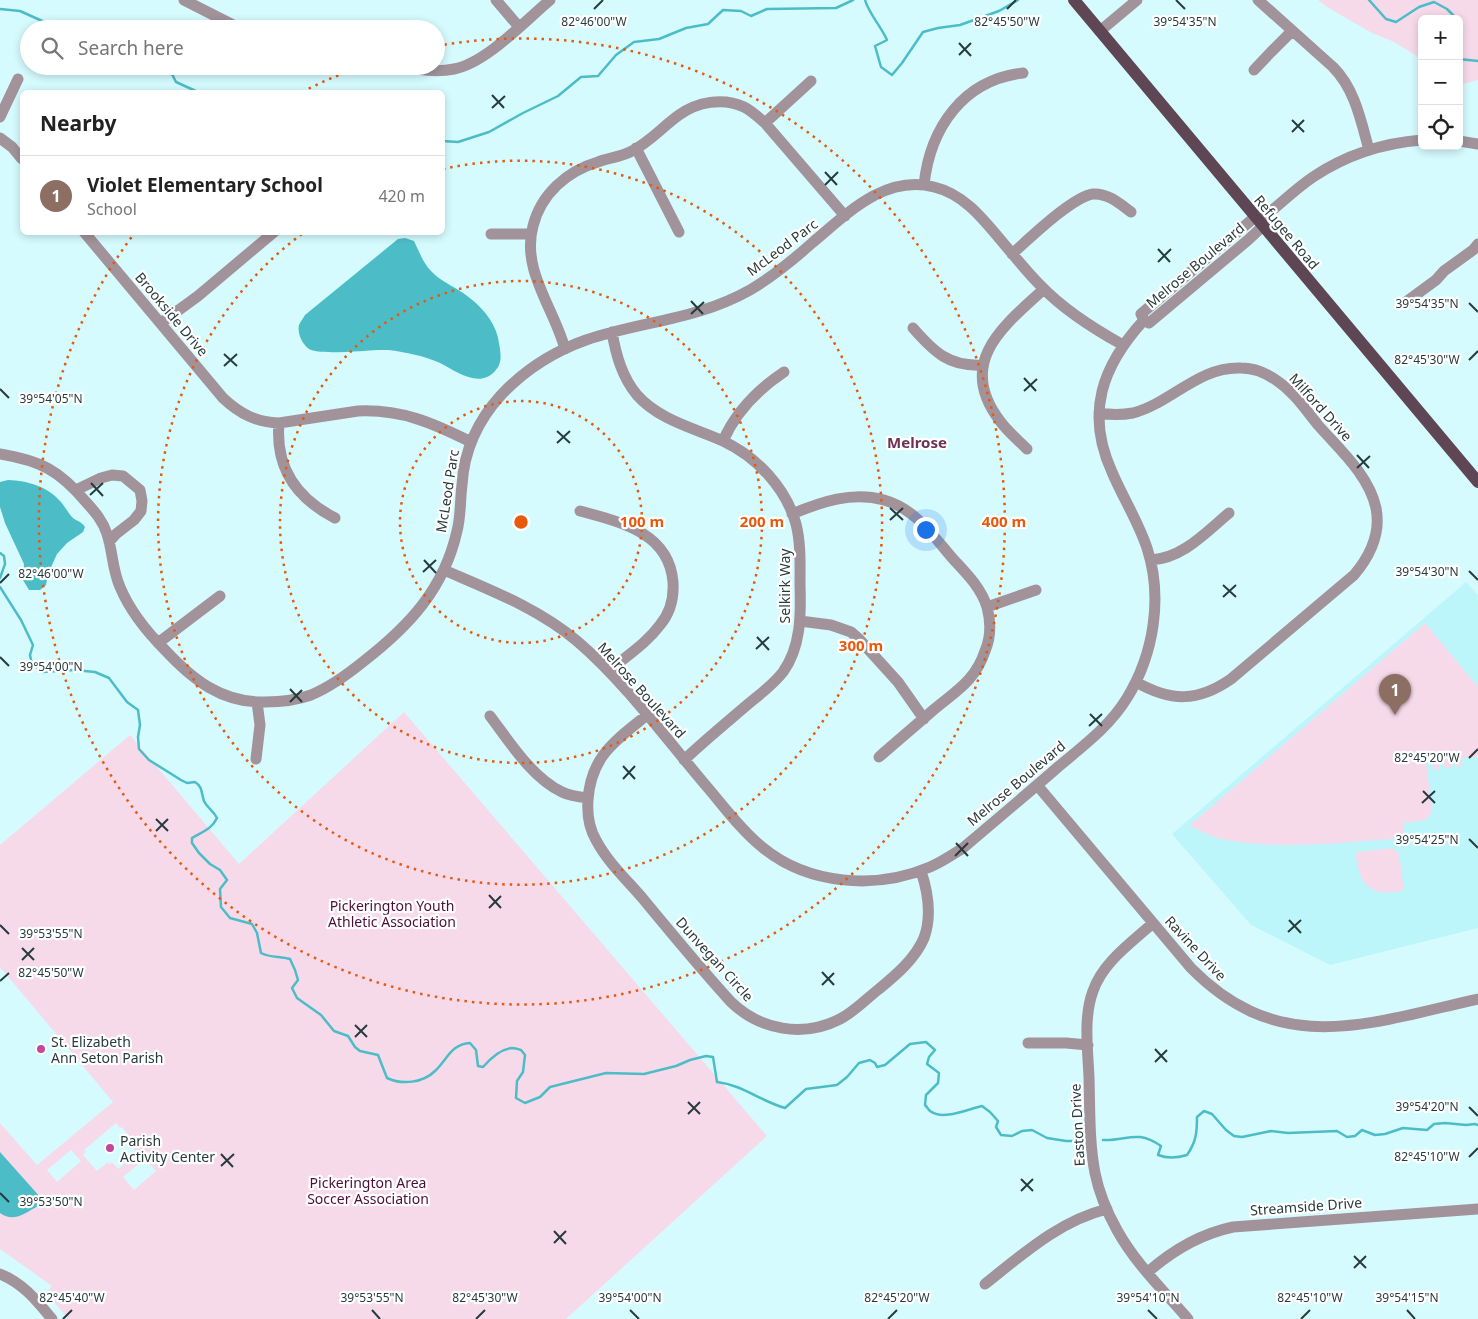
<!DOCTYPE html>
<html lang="en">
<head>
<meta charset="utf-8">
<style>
  :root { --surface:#fff; --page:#f2f2f2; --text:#222; --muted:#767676; --line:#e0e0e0; --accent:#1a73e8 }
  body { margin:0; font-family:"Noto Sans",sans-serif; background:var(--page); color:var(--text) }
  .controls { position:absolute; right:15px; top:15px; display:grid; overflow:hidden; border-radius:8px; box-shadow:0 2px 8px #0003 }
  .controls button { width:45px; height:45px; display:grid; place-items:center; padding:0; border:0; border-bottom:1px solid var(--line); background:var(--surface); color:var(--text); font:25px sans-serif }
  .you { position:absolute; left:925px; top:529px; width:18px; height:18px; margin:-12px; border:4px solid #fff; border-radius:50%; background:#1a73e8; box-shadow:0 0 0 8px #1a73e833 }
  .badge { display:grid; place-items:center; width:32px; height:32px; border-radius:50%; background:var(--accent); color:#fff; font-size:16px; font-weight:700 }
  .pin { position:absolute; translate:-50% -41px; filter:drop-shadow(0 1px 2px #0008) }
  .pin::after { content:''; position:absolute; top:26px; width:18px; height:15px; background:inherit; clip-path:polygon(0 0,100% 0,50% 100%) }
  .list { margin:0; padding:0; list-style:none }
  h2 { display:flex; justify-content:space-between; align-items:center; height:65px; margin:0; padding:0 20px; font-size:21px }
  h2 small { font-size:16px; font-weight:400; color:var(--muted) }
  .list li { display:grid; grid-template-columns:32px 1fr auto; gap:15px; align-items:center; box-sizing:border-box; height:80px; padding:0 20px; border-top:1px solid var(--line) }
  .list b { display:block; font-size:19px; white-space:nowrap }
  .list p { margin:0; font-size:16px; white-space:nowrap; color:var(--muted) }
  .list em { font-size:16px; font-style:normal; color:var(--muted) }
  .icon { flex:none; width:28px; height:28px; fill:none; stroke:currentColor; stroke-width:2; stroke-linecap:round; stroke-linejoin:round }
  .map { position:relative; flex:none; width:1478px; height:1319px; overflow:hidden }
  .search { position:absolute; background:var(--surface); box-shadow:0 2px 8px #0003; left:20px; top:20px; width:425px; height:55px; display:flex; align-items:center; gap:12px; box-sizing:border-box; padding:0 18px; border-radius:28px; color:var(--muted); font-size:19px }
  .panel { position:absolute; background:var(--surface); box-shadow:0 2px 8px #0003; left:20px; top:90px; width:425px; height:145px; border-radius:8px }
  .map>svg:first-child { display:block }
</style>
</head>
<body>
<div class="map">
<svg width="1478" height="1319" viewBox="0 0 1478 1319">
  <rect width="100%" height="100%" fill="#d5fbff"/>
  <!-- built -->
  <path fill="#bcf6fb" d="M 1466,582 L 1478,595 L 1478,928 L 1330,965 L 1251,925 L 1172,834 Z"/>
  <!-- green -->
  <path fill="#f7daea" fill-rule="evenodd" d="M 1318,0 L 1478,0 L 1478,80 L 1459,85 L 1459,19 L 1422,19 L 1422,62 L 1420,58 L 1392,41 L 1372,33 L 1327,7 Z
    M 1425,623 L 1478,687 L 1478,757 L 1461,758 L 1462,766 L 1456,767 L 1455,759 L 1451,759 L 1451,768 L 1445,768 L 1443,760 L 1439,760 L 1440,769 L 1433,770 L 1432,760 L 1426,761 L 1432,811 L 1426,820 L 1403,823 L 1405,838 C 1346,842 1279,851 1221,839 C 1210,836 1199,830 1189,826 Z
    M 404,712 L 767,1136 L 566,1319 L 68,1319 L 47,1293 L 52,1286 L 0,1249 L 0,1123 L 37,1165 L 113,1102 L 0,967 L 0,845 L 130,735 L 239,864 ZM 116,1123 L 120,1128 L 122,1127 L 135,1143 L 132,1146 L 137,1153 L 118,1169 L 112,1162 L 110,1164 L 108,1162 L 97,1171 L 83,1155 L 86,1152 L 84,1150 ZM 71,1150 L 81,1161 L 57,1182 L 47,1170 ZM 145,1159 L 156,1171 L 134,1190 L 123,1177 Z
    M 1393,848 L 1399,854 L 1404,890 C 1371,899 1357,884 1356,852 Z"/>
  <!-- water -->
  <path fill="#4cbdc6" d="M 405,238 L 414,241 C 419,251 423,263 431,271 C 442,283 459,288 471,299 C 485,310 497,326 499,343 C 500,349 502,359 499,365 C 498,368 496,369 495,371 C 479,389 456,371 440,363 C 424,356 406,352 388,350 C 371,349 321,356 309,349 C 302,344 297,333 299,325 C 300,322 303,319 305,315 L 398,239 Z
    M 8,480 C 28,481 47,486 61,502 C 65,507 69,514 73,518 C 78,522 81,521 85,527 L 83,532 L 67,543 L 57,554 L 48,574 L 46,585 L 40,590 L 29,590 L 23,580 L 24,564 L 5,523 L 0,507 L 0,482 Z
    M 0,1152 L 41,1198 L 38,1206 C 25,1213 14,1223 0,1213 Z"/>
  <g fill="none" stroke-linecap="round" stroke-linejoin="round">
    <!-- stream -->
    <path stroke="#4cbdc6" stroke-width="2.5" d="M 865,0 C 869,14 881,26 887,40 L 875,46 L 881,67 L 892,75 L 902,63 L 923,32 L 938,28 L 960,25 L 999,11 L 1018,0
      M 1369,0 L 1386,19 L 1396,22 L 1419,7 L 1434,2 L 1447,9 L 1455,17 L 1455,19
      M 0,9 L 20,11 L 60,29
      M 1459,59 L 1478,61
      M 144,66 L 154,71 L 172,74 L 176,82 L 198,92
      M 442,141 L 458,142 L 489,132 L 523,113 L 558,96 L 581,77 L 598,76 L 616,55 L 634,42 L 659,39 L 686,28 L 708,24 L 723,10 L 741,11 L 751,16 L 767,9 L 836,8 L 853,0
      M 0,553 L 4,556 L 5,564 L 0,578
      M 0,587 L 21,620 L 33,645 L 30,655 L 32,664 L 43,672 L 74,670 L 95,672 L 109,678 L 127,702 L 138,710 L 140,725 L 138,737 L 139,749 L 149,760 L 181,780 L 187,783 L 195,782 C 203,787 201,793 204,801 C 207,808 213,810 217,818 C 212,829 202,832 192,838 L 192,843 L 199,853 L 210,864 L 220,870 L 227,880 L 220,889 L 221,907 L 230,918 L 252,924 L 257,933 L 261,953 C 271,958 280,956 290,959 L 295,970 L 298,980 L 292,988 L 297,998 L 321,1015 L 334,1031 L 348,1036 L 355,1047 L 360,1051 L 378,1055 L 387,1078 C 402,1085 423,1083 435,1071 C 447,1060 451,1044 470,1043 L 476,1050 L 478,1066 L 483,1067 C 490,1059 501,1049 512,1048 C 515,1048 518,1049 521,1050 L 525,1055 L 523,1072 L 517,1081 L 516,1098 L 525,1103 L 540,1097 L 550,1087 L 606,1073 L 644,1074 L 676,1066 L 690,1060 L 706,1056 L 713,1057 L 717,1082 C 743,1085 760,1101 785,1108 L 806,1089 L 837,1085 L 847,1077 L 859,1063 L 870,1060 L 875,1063 L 877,1067 L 885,1065 L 910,1044 L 926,1042 L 935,1050 L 929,1057 L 927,1064 L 939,1073 L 938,1083 L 926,1095 L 925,1105 C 927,1107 928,1109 930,1111 C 943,1121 968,1109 982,1106 L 990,1112 L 998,1121 L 996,1127 L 1001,1135 L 1012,1136 L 1022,1131 L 1032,1130 L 1047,1138 L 1066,1141 L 1080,1141
      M 1103,1140 C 1128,1141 1136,1129 1161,1146 L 1158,1155 C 1168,1159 1177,1158 1187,1155 C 1196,1142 1197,1133 1197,1117 L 1204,1111 L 1212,1114 L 1226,1130 L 1234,1136 L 1242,1137 L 1271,1131 L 1288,1133 L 1337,1131 L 1347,1137 L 1355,1136 L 1362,1130 L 1375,1135 L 1385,1134 L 1403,1128 L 1427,1130 L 1434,1124 L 1445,1123 L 1466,1125 L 1475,1124 L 1478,1125"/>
    <!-- minor -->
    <path stroke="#a2939b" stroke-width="11" d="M 184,0 L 241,29
      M 496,0 L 519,27
      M 1258,0 L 1333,67 C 1355,89 1361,121 1369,150
      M 1100,31 L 1137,0
      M 396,66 C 415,69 435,73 454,69 C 486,63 525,21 550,0
      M 1254,70 L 1271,52 L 1292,31
      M 0,117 L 18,79
      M 765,123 L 811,81
      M 0,138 L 12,147 L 22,159
      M 1459,141 L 1478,144
      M 636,148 L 679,232
      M 924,185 C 930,128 963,80 1023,73
      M 1255,217 L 1141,314 L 1144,320 L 1149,323 L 1248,240 L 1263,226
      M 1259,221 C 1277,207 1294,190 1313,177 C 1346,155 1383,143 1422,140
      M 84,232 L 223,398 C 240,414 256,422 279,423 L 358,411 C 401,409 433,423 471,442
      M 491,234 L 531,234
      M 1012,254 C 1029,239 1072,197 1093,194 C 1108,193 1120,204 1131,212
      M 1406,302 L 1436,280 L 1444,271 L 1473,250 L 1478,244
      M 161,323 L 198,296 L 274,232
      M 913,328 C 934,352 949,367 983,365
      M 612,332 C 616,355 622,377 637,395 C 659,420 694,428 723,441 C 757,457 786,488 796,524 C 801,544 800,564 800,585 C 801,615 801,647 783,672 C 773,685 759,695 747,705 C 726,723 704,741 684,760
      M 565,349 C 554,308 521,270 533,226 C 541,194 567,171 598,162 C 608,158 620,157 630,152 C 649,143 662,127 679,115 C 697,102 723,97 744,107 C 752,111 758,117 765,123 L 845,216
      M 1099,413 C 1111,415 1122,415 1133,413 C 1171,403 1199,366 1241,368 C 1253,368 1266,373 1276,380 C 1294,392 1305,409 1318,425 C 1339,449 1369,475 1376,508 C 1381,533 1370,556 1354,575 L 1231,679 C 1198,702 1171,702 1136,682
      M 279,423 C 275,468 296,498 335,518
      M 723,441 C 736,411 757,390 784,372
      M 1027,449 C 1018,440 1008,432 1000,421 C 956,363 1002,327 1044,289
      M 0,454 C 41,461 59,470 86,502 C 95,512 103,521 107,534 C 113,552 112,569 120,587 C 130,611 147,632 165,650 C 193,680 222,703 265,702 C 280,702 297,700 311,695 C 330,687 348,674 364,661 C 409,626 444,589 457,531 C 461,516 460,500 462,485 C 464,450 478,420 502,394 C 525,370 555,351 586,340 C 642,321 697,320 750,290 C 772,277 793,260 812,243 C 847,214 885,174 934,187 C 968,195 988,226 1010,251 C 1020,263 1030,275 1041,286 C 1064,310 1094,329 1123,345
      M 76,490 L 101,478 L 112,475 L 123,476 L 140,490 L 142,501 L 141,511 L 134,520 L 116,534 L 109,542
      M 580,511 C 620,522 669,532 673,582 C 674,598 670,613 660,625 C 646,644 626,656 609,671
      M 792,514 C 821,502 852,491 884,500 C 916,509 933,536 954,560 C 967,574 981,588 987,607 C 991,622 991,637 985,651 C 975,682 954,692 931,712 C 914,727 896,742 879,757
      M 1151,560 C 1183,558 1205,533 1229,513
      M 444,570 C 490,590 538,608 577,641 C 625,682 667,740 708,788 C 725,808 741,830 762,847 C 808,885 876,890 930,867 C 942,862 952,855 963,848 C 995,821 1027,794 1058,767 C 1083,746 1110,726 1127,698 C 1154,654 1163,597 1147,548 C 1138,521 1123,498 1112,472 C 1085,413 1102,366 1144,320
      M 987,607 L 1036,590
      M 800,621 L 831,625 L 851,632 L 859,639 L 898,682 L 924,719
      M 158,643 L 220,596
      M 647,715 C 615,741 591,756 588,800 C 587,814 589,828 596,840 C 608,863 628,881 644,900 C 672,934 701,969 731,1002 C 760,1030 803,1038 840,1019 C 854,1012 866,999 879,989 C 896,975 915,959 924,938 C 932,916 928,892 921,871
      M 490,716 C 509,741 532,778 562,792 C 570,796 579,797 588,798
      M 256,759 L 260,725 L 257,702
      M 1037,785 L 1191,968 C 1281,1059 1369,1023 1478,999
      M 1153,923 C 1131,943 1103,962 1093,991 C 1083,1018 1088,1050 1089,1078 C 1090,1110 1089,1142 1095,1173 C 1099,1193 1107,1212 1117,1230 C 1135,1263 1164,1291 1188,1319
      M 1028,1043 L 1066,1043 L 1088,1045
      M 1148,1272 C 1173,1250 1200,1234 1233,1227 L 1478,1209
      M 0,1274 C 23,1283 37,1301 52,1319
      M 985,1284 C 1023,1254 1059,1221 1107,1209"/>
    <!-- major -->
    <path stroke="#5f4655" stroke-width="12" d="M 1074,0 L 1478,482"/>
  </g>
  <!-- ticks -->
  <path fill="none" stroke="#283b3c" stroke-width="2" d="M 1176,0 L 1185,9M 594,9 L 603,0M 1007,9 L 1016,0M 959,43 L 971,56M 959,55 L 971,43M 492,95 L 504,108M 492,108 L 505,96M 1292,120 L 1304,132M 1292,132 L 1304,120M 825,172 L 837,185M 825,185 L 838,172M 1158,249 L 1170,262M 1158,262 L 1171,249M 691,301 L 703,314M 1469,303 L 1478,312M 691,314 L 704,302M 224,354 L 237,366M 1469,360 L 1478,351M 224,366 L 237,354M 1024,378 L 1036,391M 0,389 L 9,398M 1024,391 L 1037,379M 557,431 L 570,443M 557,443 L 570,431M 1357,455 L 1369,468M 1357,468 L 1370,456M 91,483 L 103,496M 90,495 L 103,483M 890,508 L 903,520M 890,520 L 903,508M 424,560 L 436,573M 1469,571 L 1478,580M 423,572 L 436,560M 0,583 L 9,574M 1223,585 L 1236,597M 1223,597 L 1236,585M 757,637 L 769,650M 756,649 L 769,637M 0,657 L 9,666M 290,689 L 302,702M 290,702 L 302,690M 1090,714 L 1102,726M 1089,726 L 1102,714M 1469,758 L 1478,749M 623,766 L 635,779M 623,779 L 635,766M 1423,791 L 1435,803M 1422,803 L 1435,791M 156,819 L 168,831M 156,831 L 168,819M 1469,839 L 1478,848M 956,843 L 968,856M 955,856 L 968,843M 489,895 L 501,908M 489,908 L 501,896M 1289,920 L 1301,933M 0,925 L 9,934M 1288,932 L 1301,920M 22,948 L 34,960M 22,960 L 34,948M 822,972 L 834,985M 0,981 L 9,973M 822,985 L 834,973M 355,1025 L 367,1037M 355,1037 L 367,1025M 1155,1049 L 1167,1062M 1155,1062 L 1167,1050M 688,1102 L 700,1114M 1469,1107 L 1478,1116M 688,1114 L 700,1102M 221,1154 L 233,1167M 1469,1157 L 1478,1148M 221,1166 L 234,1154M 1021,1179 L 1033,1191M 1021,1191 L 1033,1179M 0,1193 L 9,1202M 554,1231 L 566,1244M 554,1243 L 566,1231M 1354,1256 L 1366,1268M 1354,1268 L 1366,1256M 372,1310 L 380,1319M 630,1310 L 639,1319M 1148,1310 L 1157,1319M 1407,1310 L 1415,1319M 63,1319 L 72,1310M 476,1319 L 485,1310M 888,1319 L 897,1310M 1301,1319 L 1310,1310"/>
  <!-- distance rings -->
  <g fill="none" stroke="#e8590c" stroke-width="2.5" stroke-dasharray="2.5 5">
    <circle cx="521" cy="522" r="121"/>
    <circle cx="521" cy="522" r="241"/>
    <path d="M443 169A362 362 0 1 1 303 233"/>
    <path d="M302 92A483 483 0 0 1 360 67M437 46A483 483 0 1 1 133 235"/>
  </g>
  <!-- markers -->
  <g fill="#c34899" stroke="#fff" stroke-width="2">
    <circle cx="41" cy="1049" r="5"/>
    <circle cx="110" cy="1148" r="5"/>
  </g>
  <g text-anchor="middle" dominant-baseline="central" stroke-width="4.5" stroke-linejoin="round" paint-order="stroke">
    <!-- street labels -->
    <g font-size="14" fill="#283b3c" stroke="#fff">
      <text transform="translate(1287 232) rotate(50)">Refugee Road</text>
      <text transform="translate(782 247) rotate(-37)">McLeod Parc</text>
      <text transform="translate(1195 265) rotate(-40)">Melrose Boulevard</text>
      <text transform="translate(172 314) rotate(50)">Brookside Drive</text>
      <text transform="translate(1321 407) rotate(48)">Milford Drive</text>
      <text transform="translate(447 491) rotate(-81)">McLeod Parc</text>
      <text transform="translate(784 586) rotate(-90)">Selkirk Way</text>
      <text transform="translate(642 690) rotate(48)">Melrose Boulevard</text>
      <text transform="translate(1016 783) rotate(-40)">Melrose Boulevard</text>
      <text transform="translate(1196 948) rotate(47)">Ravine Drive</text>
      <text transform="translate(715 959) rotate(48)">Dunvegan Circle</text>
      <text transform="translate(1077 1125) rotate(-93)">Easton Drive</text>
      <text transform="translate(1306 1206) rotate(-4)">Streamside Drive</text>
    </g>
    <!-- park labels -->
    <g font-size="14" fill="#4d0e39" stroke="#fff">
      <text x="392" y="905">Pickerington Youth<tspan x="392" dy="16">Athletic Association</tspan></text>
      <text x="368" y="1182">Pickerington Area<tspan x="368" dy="16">Soccer Association</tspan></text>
    </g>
    <!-- poi labels -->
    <g font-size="14" fill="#283b3c" stroke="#fff" text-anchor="start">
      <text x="51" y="1041">St. Elizabeth<tspan x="51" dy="16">Ann Seton Parish</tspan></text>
      <text x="120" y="1140">Parish<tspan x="120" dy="16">Activity Center</tspan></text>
    </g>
    <!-- neighbourhood labels -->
    <g font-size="15" font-weight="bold" fill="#6d3157" stroke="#fff">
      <text x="917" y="442">Melrose</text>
    </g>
  </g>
  <g font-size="12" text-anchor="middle" fill="#283b3c" stroke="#fff" stroke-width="4.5" stroke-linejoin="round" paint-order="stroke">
    <text x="594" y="26">82°46'00"W</text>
    <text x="1007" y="26">82°45'50"W</text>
    <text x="1185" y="26">39°54'35"N</text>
    <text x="1427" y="308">39°54'35"N</text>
    <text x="1427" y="364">82°45'30"W</text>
    <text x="51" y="403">39°54'05"N</text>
    <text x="1427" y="576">39°54'30"N</text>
    <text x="51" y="578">82°46'00"W</text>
    <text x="51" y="671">39°54'00"N</text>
    <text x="1427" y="762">82°45'20"W</text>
    <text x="1427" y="844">39°54'25"N</text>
    <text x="51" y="938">39°53'55"N</text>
    <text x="51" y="977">82°45'50"W</text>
    <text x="1427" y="1111">39°54'20"N</text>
    <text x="1427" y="1161">82°45'10"W</text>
    <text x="51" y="1206">39°53'50"N</text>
    <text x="372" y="1302">39°53'55"N</text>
    <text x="630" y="1302">39°54'00"N</text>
    <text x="1148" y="1302">39°54'10"N</text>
    <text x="1407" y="1302">39°54'15"N</text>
    <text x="72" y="1302">82°45'40"W</text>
    <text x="485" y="1302">82°45'30"W</text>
    <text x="897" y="1302">82°45'20"W</text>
    <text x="1310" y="1302">82°45'10"W</text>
  </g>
  <circle cx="521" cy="522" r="8" fill="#e8590c" stroke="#fff" stroke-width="2.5"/>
  <g font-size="15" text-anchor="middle" font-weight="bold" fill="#e8590c" stroke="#fff" stroke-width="4.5" stroke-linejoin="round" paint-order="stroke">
    <text x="642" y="527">100 m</text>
    <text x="762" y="527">200 m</text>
    <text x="1004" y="527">400 m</text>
    <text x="861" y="651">300 m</text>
  </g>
</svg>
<div class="controls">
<button>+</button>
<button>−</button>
<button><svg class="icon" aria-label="locate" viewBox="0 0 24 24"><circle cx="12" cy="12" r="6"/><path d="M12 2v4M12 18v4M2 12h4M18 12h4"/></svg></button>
</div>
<div class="you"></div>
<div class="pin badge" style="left:1395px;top:715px;background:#8d6e63">1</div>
<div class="search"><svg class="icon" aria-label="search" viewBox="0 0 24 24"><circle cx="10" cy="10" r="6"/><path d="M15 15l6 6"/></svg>Search here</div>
<section class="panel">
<h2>Nearby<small></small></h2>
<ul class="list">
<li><span class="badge" style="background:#8d6e63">1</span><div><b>Violet Elementary School</b><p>School</p></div><em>420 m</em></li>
</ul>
</section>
</div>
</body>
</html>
